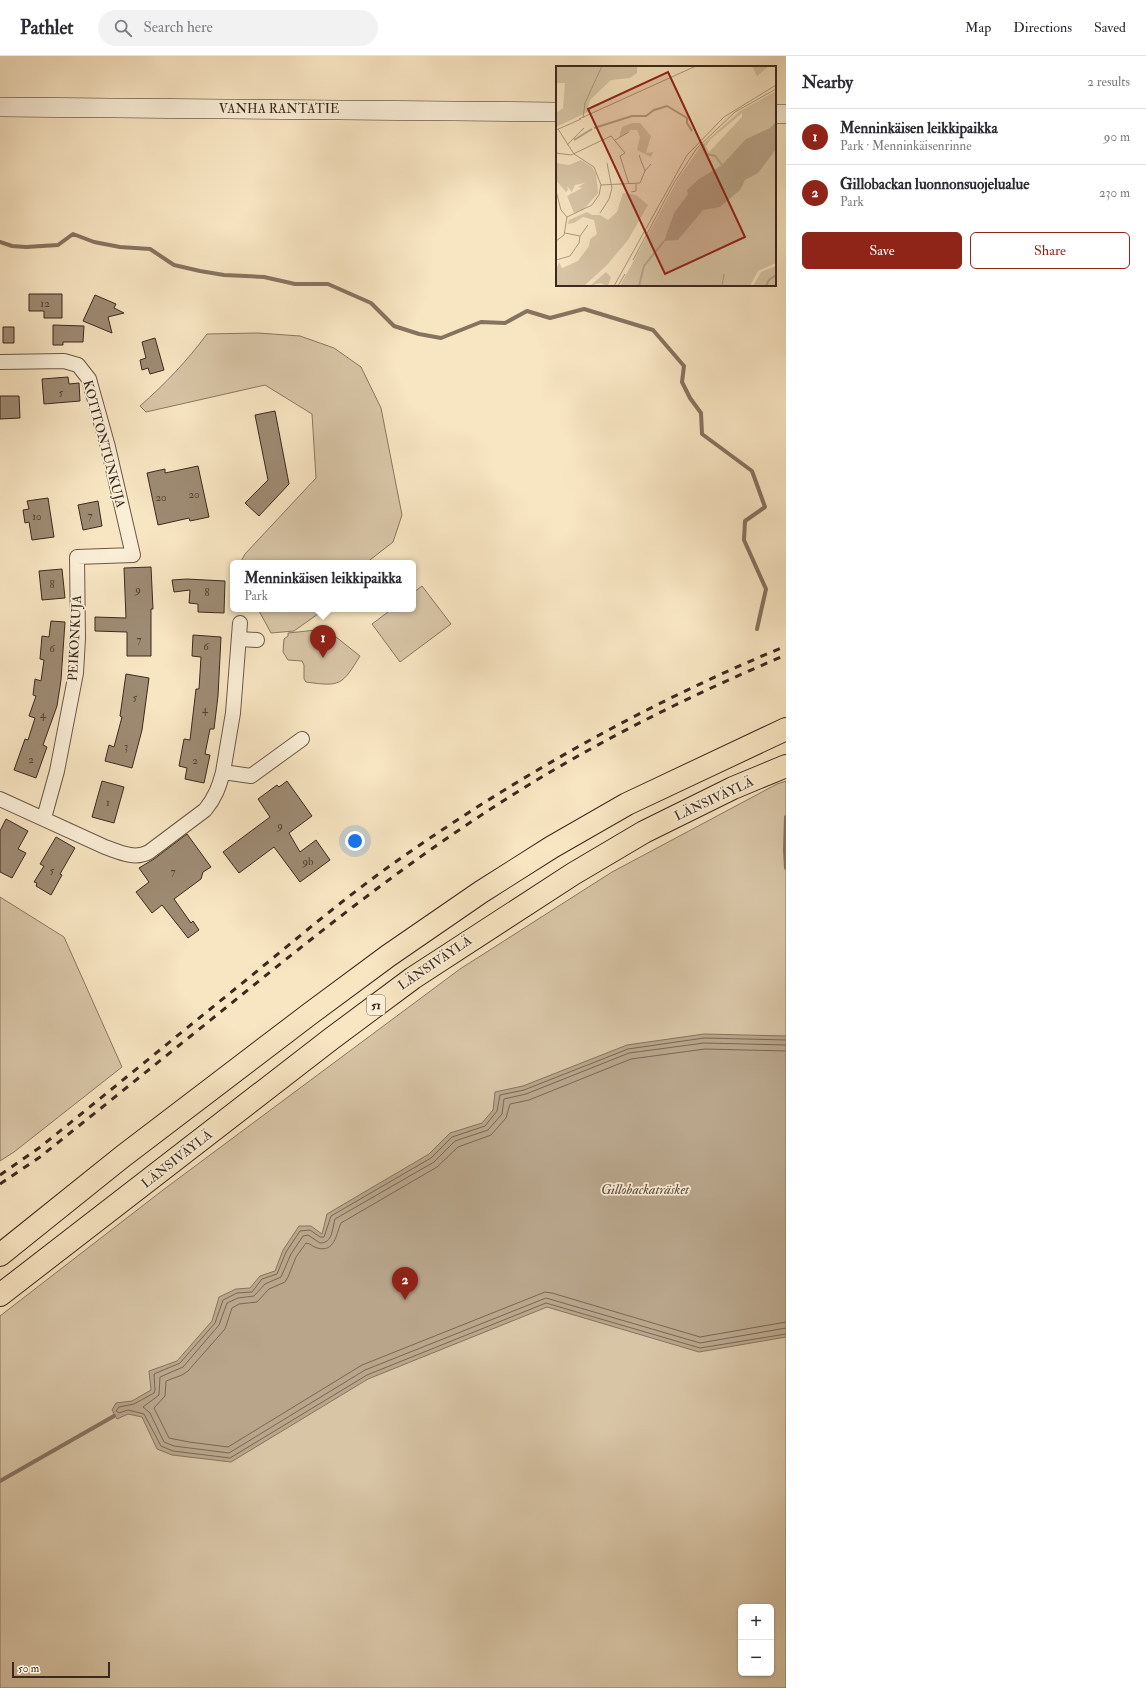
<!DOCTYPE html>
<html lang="en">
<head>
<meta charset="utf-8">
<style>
  :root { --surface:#fff; --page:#f2f2f3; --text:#2b2b33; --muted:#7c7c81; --line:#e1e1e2; --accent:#8f2418 }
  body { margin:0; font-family:"IM FELL Double Pica",serif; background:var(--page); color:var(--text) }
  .controls { position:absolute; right:12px; bottom:12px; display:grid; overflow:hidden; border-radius:6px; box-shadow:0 1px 3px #0004 }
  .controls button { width:36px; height:36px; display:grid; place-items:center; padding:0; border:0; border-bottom:1px solid var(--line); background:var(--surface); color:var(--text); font:20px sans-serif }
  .scale { position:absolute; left:12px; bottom:10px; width:98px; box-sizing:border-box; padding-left:4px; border:2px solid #3c291e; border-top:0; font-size:11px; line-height:14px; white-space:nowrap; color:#3c291e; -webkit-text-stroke:3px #faeed7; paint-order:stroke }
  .you { position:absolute; left:355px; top:785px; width:14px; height:14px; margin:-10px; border:3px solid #fff; border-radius:50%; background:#1a73e8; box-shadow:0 0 0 6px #1a73e833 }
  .badge { display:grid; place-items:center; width:26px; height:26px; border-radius:50%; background:var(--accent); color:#fff; font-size:13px; font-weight:700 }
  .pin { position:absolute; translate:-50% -33px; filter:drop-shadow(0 1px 2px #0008) }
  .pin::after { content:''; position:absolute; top:21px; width:14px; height:12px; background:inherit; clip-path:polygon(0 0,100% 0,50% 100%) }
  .popup { position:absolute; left:230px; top:504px; width:186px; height:52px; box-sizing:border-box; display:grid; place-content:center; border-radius:6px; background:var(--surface); filter:drop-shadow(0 1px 3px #0005); font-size:13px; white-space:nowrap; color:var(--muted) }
  .popup b { font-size:15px; color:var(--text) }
  .popup::after { content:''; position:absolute; left:50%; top:100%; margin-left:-8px; border:8px solid transparent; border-top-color:var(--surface) }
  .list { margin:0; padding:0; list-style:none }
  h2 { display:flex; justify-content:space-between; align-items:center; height:52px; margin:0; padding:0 16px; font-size:17px }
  h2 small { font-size:13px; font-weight:400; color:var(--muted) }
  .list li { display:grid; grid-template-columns:26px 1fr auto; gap:12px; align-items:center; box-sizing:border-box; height:56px; padding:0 16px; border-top:1px solid var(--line) }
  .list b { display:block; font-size:15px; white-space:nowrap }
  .list p { margin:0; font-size:13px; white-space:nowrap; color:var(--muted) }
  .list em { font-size:13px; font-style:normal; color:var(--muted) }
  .actions { display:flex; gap:8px; padding:12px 16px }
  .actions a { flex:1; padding:9px 0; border:1px solid var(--accent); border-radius:6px; text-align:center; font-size:14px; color:var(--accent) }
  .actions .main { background:var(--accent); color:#fff }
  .icon { flex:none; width:22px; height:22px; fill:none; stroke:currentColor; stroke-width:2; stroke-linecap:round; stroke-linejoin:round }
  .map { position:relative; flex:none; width:786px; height:1632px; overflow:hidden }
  header { display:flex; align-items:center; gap:24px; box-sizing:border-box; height:56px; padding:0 20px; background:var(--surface); border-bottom:1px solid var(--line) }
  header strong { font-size:19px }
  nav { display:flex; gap:22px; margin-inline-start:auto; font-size:14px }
  .search { width:280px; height:36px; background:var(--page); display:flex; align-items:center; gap:10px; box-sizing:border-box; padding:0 14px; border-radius:22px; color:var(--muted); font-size:15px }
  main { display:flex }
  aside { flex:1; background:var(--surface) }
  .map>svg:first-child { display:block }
</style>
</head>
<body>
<header>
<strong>Pathlet</strong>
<div class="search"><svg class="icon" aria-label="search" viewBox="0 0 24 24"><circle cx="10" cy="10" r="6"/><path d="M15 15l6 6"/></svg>Search here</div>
<nav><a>Map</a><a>Directions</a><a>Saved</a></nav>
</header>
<main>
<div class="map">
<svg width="786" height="1632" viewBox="0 0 786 1632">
  <rect width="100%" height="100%" fill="#f8e5c2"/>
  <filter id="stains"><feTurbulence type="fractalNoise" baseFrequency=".005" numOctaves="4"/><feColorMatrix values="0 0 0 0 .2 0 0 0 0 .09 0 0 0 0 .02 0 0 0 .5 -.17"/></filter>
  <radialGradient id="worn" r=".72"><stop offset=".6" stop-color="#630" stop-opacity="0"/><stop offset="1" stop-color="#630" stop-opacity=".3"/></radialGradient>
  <!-- green -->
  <path fill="#d8c5a6" stroke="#8a7762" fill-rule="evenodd" d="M 258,277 L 300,280 L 334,292 L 361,311 L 381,352 L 402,459 L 393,486 L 366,507 L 240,507 L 245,498 L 316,422 L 312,358 L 265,329 L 146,356 L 140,350 C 165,328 187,305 207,278 Z
    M 422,530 L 451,568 L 400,606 L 372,568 L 392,553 L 413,553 L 413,537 Z
    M 258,553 L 325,553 L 294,575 L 271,577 Z
    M 326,573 L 360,600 C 342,629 341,631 306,626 L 304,623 L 304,609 L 302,605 L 288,604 L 283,596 L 284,583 L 288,580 L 288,577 Z
    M 786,725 L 786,1632 L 0,1632 L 0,1260 L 163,1134 L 460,913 L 612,816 L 777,728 ZM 741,1551 L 771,1551 L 771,1617 L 741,1617 Z
    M 0,841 L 64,881 L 122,1011 L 14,1096 L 0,1105 Z"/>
  <!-- water -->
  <path fill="#b8a58a" stroke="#86735f" d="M 704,978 L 786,980 L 786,1281 L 699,1296 L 547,1251 L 368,1323 L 231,1406 L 172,1399 L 157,1393 L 142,1361 L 128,1358 L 117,1363 L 112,1354 L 116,1347 L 132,1345 L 151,1334 L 149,1315 L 177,1305 L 212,1265 L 219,1241 L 236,1233 L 250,1232 L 260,1220 L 275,1215 L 283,1194 L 299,1170 L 311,1170 L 322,1178 L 327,1158 L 429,1098 L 450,1077 L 482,1067 L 493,1054 L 495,1036 L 523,1030 L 627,989 Z"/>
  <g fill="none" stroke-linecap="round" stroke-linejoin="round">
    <!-- shore -->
    <path stroke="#7a6754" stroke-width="1" d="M 786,984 L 704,982 L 628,993 L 524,1034 L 500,1039 L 497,1055 L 485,1070 L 452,1081 L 431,1102 L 331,1160 L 324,1181 L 320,1181 L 310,1174 L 300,1175 L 286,1196 L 277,1218 L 262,1223 L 252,1236 L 237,1237 L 223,1244 L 215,1267 L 180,1307 L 154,1318 L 155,1334 L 154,1337 L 134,1348 L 119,1351 L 116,1355 L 119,1357 L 128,1354 L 144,1358 L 161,1390 L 173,1395 L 230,1402 L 367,1319 L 546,1247 L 700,1292 L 786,1278
      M 786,989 L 704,987 L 629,997 L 526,1038 L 504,1043 L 502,1058 L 488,1074 L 455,1085 L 434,1106 L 335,1163 C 332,1173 333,1187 320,1187 L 308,1179 L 303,1180 L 291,1198 L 281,1221 L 265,1228 L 254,1240 L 238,1242 L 227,1247 L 219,1269 L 183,1311 L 160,1321 L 159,1339 L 143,1351 L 150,1357 L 164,1386 L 174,1390 L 229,1397 L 365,1314 L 546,1242 L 700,1287 L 786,1272
      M 786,995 L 705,993 L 631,1003 L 529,1044 L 510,1048 L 506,1062 L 491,1079 L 458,1091 L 437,1111 L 341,1167 C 336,1178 335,1197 317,1192 C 313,1191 310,1187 306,1187 L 296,1201 L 288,1221 L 285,1226 L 269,1233 L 257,1246 L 239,1248 L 232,1252 L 225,1273 L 188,1315 L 182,1319 L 166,1325 L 165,1340 L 154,1352 L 169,1382 L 189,1386 L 228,1391 L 362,1309 L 545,1236 L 552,1237 L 700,1281 L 786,1266"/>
    <!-- stream -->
    <path stroke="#86735f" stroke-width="4" d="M 0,186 L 12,190 L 26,191 L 58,189 L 73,178 L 94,186 L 120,191 L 150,193 L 174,209 L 200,215 L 224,219 L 264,221 L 295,228 L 328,228 L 371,247 L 394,270 L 419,278 L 441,282 L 481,266 L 505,267 L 527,255 L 550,262 L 584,253 L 653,274 L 684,310 L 682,326 L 690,342 L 701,357 L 702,378 L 752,415 L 765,451 L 745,465 L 744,484 L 766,533 L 757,573
      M 786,761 L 785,794 L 786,812
      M 0,1425 L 114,1360"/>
  </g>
  <!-- building -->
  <path fill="#9e8b73" stroke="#3c291e" d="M 29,238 L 62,238 L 62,262 L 44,262 L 44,255 L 29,255 Z
    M 95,239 L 116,248 L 114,252 L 124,257 L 108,261 L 112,277 L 83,265 Z
    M 53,269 L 84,270 L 83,286 L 63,286 L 63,289 L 53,289 Z
    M 3,271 L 14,271 L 14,287 L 3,287 Z
    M 155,282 L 164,314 L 150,318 L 148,312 L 142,314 L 140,304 L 146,302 L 142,286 Z
    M 68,321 L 69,328 L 79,327 L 80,345 L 44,348 L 42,323 Z
    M 0,340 L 19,340 L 20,362 L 0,363 Z
    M 275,355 L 289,428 L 259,460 L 245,447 L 268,424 L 255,359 Z
    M 198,410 L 209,461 L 190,465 L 189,462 L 158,469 L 147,417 L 165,413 L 165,417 Z
    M 48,442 L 54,481 L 32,484 L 29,466 L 25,467 L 23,454 L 29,453 L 27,445 Z
    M 98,445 L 102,470 L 83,474 L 78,449 Z
    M 151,511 L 153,553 L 151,553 L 151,600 L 127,600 L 127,576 L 95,575 L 95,561 L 126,562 L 124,512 Z
    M 62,513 L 65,542 L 42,544 L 39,515 Z
    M 187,523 L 225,525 L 224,557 L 198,556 L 198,548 L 189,547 L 190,534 L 174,536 L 172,524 Z
    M 51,565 L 65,566 L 61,624 L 57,650 L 43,689 L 47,691 L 36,722 L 14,714 L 25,683 L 28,684 L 35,662 L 29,660 L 36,640 L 33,639 L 35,623 L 41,625 L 44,604 L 40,603 L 42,580 L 49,581 Z
    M 193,579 L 221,581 L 218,640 L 214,673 L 210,673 L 205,698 L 210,699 L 204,727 L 185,723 L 187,712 L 179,710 L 184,683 L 190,684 L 196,633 L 199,633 L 201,601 L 192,600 Z
    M 126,618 L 149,622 L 142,674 L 132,712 L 105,705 L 109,689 L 114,691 L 122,661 L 120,660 Z
    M 102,725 L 124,731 L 114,767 L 92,761 Z
    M 287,725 L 312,760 L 289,777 L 300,796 L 316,784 L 330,804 L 300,826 L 274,791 L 239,817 L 223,796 L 270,761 L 258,743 L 277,729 L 279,731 Z
    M 6,763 L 28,775 L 18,793 L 26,797 L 12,822 L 0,816 L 0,775 Z
    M 187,778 L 211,811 L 203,816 L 201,823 L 174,843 L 191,867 L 193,865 L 199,874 L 188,882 L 162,849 L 152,857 L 136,836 L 149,826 L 139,812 L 154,803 Z
    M 56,781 L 75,792 L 60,818 L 62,819 L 51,839 L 36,830 L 37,827 L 34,826 L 44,810 L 40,808 Z"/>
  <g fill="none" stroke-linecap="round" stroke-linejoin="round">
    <defs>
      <path id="street" d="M 0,306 L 64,305 L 78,309 L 89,323 L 108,391 L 133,499 L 77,501 L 78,582 L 76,617 L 57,715 L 44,762
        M 239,583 L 257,584
        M 223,716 L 233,657 L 240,567
        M 0,743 L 105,791 C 119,796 135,804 149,796 L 205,754 C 215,742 219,731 223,716 L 251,720 L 302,683"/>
      <path id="secondary" d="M 0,51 L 557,56
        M 775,58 L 786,58"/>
      <path id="highway" d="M 0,1199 L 122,1101 L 311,957 L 388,900 L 481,836 L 552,791 L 627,748 L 786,673
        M 0,1239 L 331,983 L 413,922 L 573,818 L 644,776 L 733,732 L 786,710"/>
    </defs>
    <!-- street casing -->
    <use href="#street" stroke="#6b5847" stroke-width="16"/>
    <!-- secondary casing -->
    <use href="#secondary" stroke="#3c291e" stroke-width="20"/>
    <!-- highway casing -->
    <use href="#highway" stroke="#3c291e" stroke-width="24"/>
    <!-- street -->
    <use href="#street" stroke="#faeed7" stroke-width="14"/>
    <!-- secondary -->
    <use href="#secondary" stroke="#faeed7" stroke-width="19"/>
    <!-- highway -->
    <use href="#highway" stroke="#f8e5c2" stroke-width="22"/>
    <!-- rail -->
    <path stroke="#3c291e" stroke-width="3" stroke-dasharray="7 7" stroke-linecap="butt" d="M 0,1119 L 39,1092 C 106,1038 173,983 240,929 C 293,886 345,841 401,802 C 521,718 650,646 786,590
      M 0,1128 L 40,1101 C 90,1061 141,1020 192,979 C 285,904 377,828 477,762 C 574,697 679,644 786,599"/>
  </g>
  <g text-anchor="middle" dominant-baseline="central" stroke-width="3.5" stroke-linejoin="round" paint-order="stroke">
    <!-- number labels -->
    <g font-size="11" fill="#544233">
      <text x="45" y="247">12</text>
      <text x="61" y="336">5</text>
      <text x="194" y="438">20</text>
      <text x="161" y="441">20</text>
      <text x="90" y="459">7</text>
      <text x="37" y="460">10</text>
      <text x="52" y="528">8</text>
      <text x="138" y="533">9</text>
      <text x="207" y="536">8</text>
      <text x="139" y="583">7</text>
      <text x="206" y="590">6</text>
      <text x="52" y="592">6</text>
      <text x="135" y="641">5</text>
      <text x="205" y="653">4</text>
      <text x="43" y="658">4</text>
      <text x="126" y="690">3</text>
      <text x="31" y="703">2</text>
      <text x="195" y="704">2</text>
      <text x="108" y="746">1</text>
      <text x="280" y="769">9</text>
      <text x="308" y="805">9b</text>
      <text x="52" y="814">5</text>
      <text x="173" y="815">7</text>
    </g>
    <!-- shield labels -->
    <rect fill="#faeed7" stroke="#756456" stroke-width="1" x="367" y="939" width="18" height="20" rx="3"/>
    <g font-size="12" font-weight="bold" fill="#3c291e">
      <text x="376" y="949">51</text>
    </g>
    <!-- street labels -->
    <g font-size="13" fill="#3c291e" stroke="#faeed7">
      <text x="279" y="53">VANHA RANTATIE</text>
      <text transform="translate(104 388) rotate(75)">KOTITONTUNKUJA</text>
      <text transform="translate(75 582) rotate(-87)">PEIKONKUJA</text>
      <text transform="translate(714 743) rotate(-25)">LÄNSIVÄYLÄ</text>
      <text transform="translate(435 907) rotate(-34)">LÄNSIVÄYLÄ</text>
      <text transform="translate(177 1103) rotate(-38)">LÄNSIVÄYLÄ</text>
    </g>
    <!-- water labels -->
    <g font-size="14" font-style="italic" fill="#614e3e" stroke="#faeed7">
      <text x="645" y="1133">Gillobackaträsket</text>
    </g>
  </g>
  <!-- overview -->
  <g transform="translate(556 10)">
    <rect width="220" height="220" fill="#f8e5c2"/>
    <path d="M 0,0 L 81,0 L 81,7 L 74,12 L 55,14 L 34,34 L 32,41 L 34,45 L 0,61 L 0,47 L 7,42 L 9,17 L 1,17 ZM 196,0 L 213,0 L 201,10 ZM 220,25 L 220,197 L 202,205 L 194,220 L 64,220 L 122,113 L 145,80 L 184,45 ZM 186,47 L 186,51 L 153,86 L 150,80 L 155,73 ZM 76,57 L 84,57 L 95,70 L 90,87 L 97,86 L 95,91 L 81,84 L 84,71 L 81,64 L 75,64 L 63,72 L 66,61 ZM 25,94 L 36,101 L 40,108 L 42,127 L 27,144 L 18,147 L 11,130 L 26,122 L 22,121 L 29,117 L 19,119 L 16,126 L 11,120 L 12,124 L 10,126 L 0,114 L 0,97 L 13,99 ZM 67,127 L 80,129 L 92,139 L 72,174 L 51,199 L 28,220 L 0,220 L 0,204 L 3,196 L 6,202 L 22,195 L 33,180 L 34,173 L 41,168 L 38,154 L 27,151 L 18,157 L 12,158 L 13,154 L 31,146 L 36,149 L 44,149 L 52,154 L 61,146 ZM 220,200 L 220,220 L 197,220 L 205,206 ZM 50,206 L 55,211 L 52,220 L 44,217 L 34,220 Z" fill="#d8c5a6" fill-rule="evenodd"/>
    <path d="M 220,56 L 220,83 L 202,107 L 189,114 L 184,124 L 164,141 L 147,144 L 122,174 L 108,175 L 118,147 L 132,128 L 131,124 L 143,113 L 166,99 L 190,73 L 214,62 Z" fill="#b8a58a"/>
    <path fill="none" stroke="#b8a58a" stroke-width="2" d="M 38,62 L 76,50 L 90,50 L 98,44 L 111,40 L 131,52 L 131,57 L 136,65M 18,74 L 36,63M 147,78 L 150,88 L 159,90 L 166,99M 83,220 L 88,200 L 108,175M 210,220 L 213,214 L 220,209"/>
    <path fill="none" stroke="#ad9a80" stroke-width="1" d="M 27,52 L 29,37 L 46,0M 23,53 L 140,0M 0,64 L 25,53M 59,74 L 73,66M 11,79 L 28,62M 0,87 L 15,89 L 55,70 L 69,87 L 64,90 L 73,118M 83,89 L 89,105M 45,119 L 84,117 L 89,105 L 95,98M 0,125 L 5,144 L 11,151M 75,126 L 80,125 L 80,118M 44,147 L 53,133 L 56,122 L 51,97M 24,170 L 32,159M 0,175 L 8,169 L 11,151 L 36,139 L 43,129 L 45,119 L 38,101 L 18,88 L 2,63M 0,194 L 14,190 L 23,177 L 24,170 L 9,167M 77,194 L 118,117 L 141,82 L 179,46 L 220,23M 58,220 L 131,89 L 168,51 L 220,19M 62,220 L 69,208M 166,220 L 168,208"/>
    <path fill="#8f2418" fill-opacity="0.15" stroke="#8f2418" stroke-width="2" d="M 112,6 L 189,171 L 109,208 L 32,43 Z"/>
    <rect width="220" height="220" fill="none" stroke="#3c291e" stroke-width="2"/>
  </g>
  <rect width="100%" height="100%" filter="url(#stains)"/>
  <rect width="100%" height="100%" fill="url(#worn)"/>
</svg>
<div class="controls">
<button>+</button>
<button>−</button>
</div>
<div class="scale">50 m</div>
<div class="you"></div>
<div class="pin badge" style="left:323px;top:602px">1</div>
<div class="popup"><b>Menninkäisen leikkipaikka</b>Park</div>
<div class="pin badge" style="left:405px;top:1244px">2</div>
</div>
<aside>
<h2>Nearby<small>2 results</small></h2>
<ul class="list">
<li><span class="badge">1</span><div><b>Menninkäisen leikkipaikka</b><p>Park · Menninkäisenrinne</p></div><em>90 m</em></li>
<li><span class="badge">2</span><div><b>Gillobackan luonnonsuojelualue</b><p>Park</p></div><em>230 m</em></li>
</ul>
<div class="actions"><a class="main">Save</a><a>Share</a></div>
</aside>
</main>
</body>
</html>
